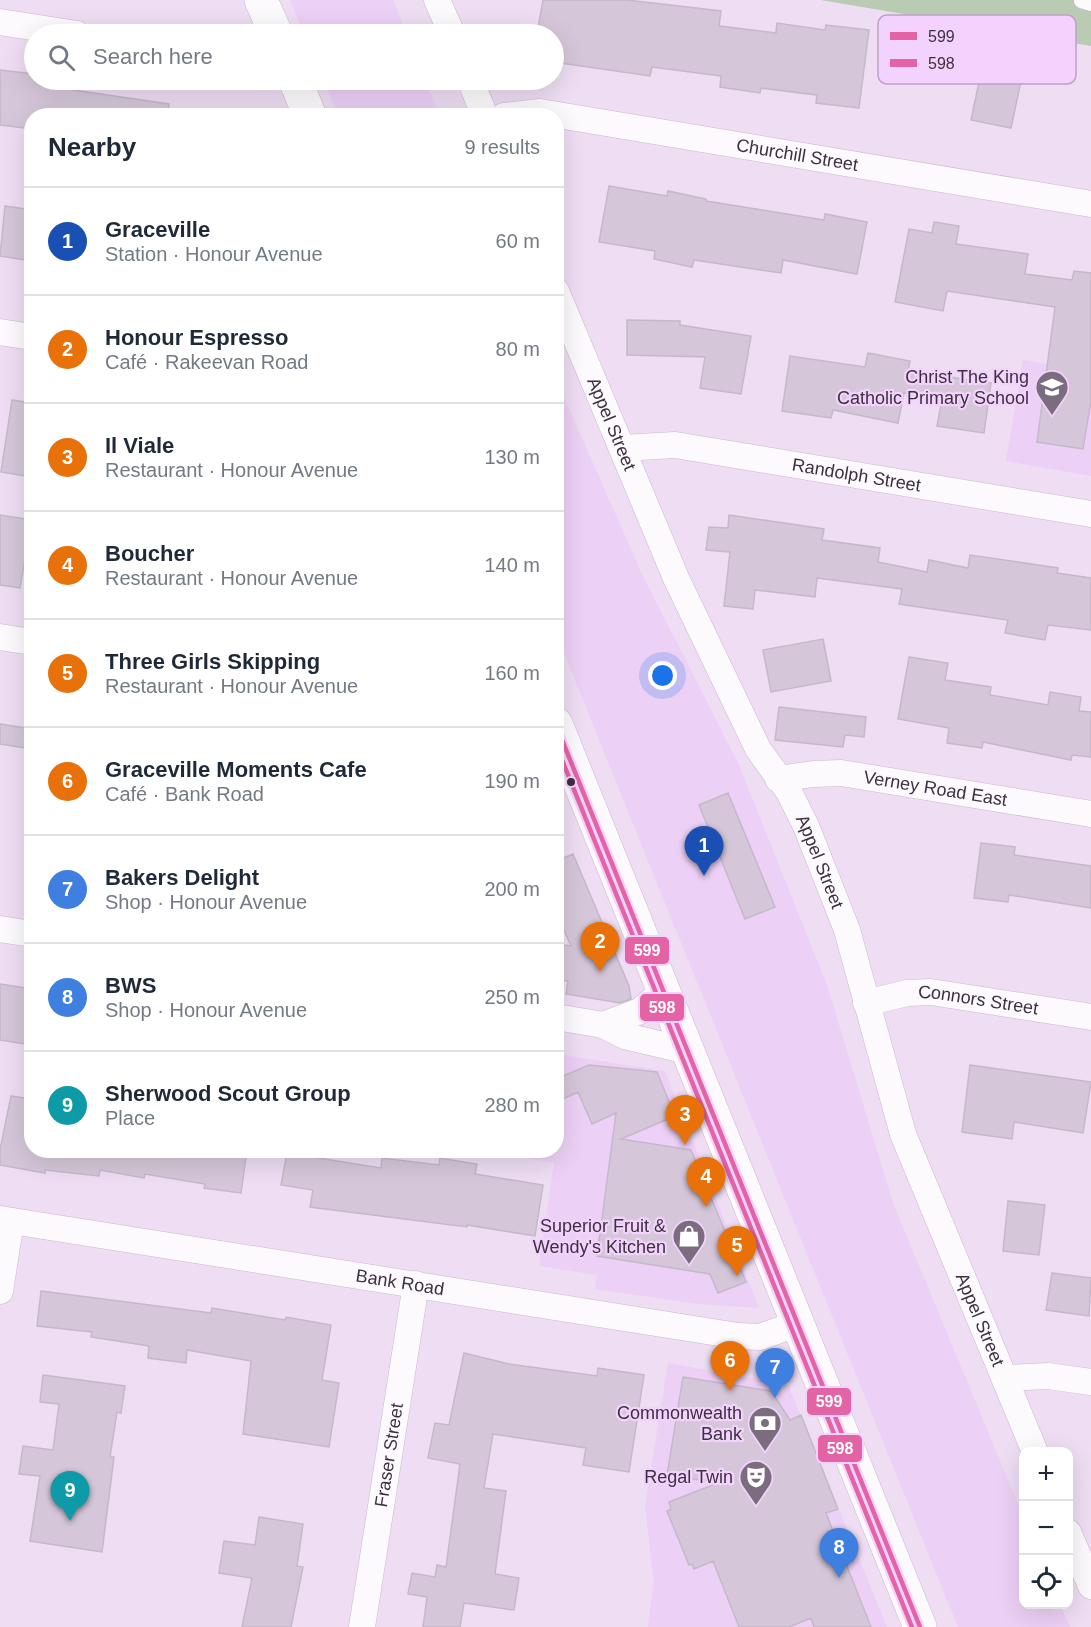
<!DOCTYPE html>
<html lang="en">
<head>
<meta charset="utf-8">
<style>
  :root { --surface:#fff; --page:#f2f2f3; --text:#1f2937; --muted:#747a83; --line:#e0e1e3; --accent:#db2777 }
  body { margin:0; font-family:Arial,sans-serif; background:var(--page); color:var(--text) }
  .controls { position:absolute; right:18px; bottom:18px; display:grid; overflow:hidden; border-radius:12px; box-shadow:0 6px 24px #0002 }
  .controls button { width:54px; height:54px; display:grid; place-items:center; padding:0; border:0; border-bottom:2px solid var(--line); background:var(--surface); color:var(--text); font:30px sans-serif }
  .you { position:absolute; left:663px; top:676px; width:21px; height:21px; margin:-15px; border:4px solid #fff; border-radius:50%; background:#1a73e8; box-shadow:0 0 0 9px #1a73e833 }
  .badge { display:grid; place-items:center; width:39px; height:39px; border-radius:50%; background:var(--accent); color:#fff; font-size:20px; font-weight:700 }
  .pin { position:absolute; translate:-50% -50px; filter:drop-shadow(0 2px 3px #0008) }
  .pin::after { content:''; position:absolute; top:32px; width:21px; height:18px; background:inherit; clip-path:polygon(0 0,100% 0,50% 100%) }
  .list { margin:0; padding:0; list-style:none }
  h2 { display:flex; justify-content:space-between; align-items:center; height:78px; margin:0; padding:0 24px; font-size:26px }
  h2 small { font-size:20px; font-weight:400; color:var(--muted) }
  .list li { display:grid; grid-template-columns:39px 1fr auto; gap:18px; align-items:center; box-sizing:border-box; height:108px; padding:0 24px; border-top:2px solid var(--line) }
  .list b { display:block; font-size:22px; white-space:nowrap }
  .list p { margin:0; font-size:20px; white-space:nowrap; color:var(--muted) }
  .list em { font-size:20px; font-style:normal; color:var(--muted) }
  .icon { flex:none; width:33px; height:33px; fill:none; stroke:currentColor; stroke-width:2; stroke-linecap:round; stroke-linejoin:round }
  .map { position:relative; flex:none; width:1091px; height:1627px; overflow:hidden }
  .search { position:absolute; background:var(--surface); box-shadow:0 6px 24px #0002; left:24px; top:24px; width:540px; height:66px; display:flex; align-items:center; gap:15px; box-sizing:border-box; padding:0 21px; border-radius:33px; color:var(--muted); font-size:22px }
  .panel { position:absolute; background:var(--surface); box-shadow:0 6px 24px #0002; left:24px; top:108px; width:540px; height:1050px; border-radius:24px }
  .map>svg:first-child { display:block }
</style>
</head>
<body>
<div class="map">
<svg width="1091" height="1627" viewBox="0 0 1091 1627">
  <rect width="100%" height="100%" fill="#eeddf3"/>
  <!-- built -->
  <path fill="#ecd0f5" d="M 290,0 L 393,0 L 407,34 L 304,34 Z
    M 323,80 L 425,80 L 440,115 L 338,115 Z
    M 1023,360 L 1091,372 L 1091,476 L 1006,461 Z
    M 556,379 L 641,572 L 739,765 L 827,985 L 893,1203 L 1023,1516 L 1024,1604 L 1060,1605 L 1070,1627 L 958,1627 L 557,636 Z
    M 557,1054 L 665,1071 L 759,1308 L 699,1304 L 595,1289 L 597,1275 L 539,1266 L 554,1163 L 511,1155 L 511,1151 L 556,1150 Z
    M 668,1363 L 788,1385 L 887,1627 L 648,1627 L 654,1583 L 645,1506 Z"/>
  <!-- green -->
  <path fill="#bacbb4" d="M 821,0 L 1091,0 L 1091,46 Z"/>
  <!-- building -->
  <path fill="#d5c7d9" stroke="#c5b8ca" stroke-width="1.5" d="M 543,0 L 627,0 L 721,11 L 719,26 L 776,33 L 777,23 L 825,30 L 826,25 L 869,30 L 859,108 L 816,103 L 817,95 L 761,88 L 760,93 L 720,87 L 721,76 L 652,67 L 650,76 L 554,62 L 554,34 L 537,34 Z
    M 982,68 L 1022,76 L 1011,128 L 971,120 Z
    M 0,70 L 34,74 L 34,80 L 46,80 L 46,86 L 169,104 L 168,116 L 32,116 L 32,129 L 0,125 Z
    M 609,186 L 667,196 L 668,191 L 706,199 L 706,201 L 824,220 L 825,214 L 867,222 L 857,274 L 783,260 L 781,273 L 694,260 L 692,267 L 654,259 L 655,251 L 599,242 Z
    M 5,206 L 32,210 L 32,261 L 0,256 Z
    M 934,222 L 959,226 L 956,244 L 1028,254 L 1025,274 L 1072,280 L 1074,271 L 1091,273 L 1091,400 L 1083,449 L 1037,442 L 1055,307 L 947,291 L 943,311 L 895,302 L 909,229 L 932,233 Z
    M 627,320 L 680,321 L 680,325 L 751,336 L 741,394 L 700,388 L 705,357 L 627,355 Z
    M 868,353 L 910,361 L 908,371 L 991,383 L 984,433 L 937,426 L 942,399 L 904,393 L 898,423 L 833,410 L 831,418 L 782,411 L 790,356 L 865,367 Z
    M 12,400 L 32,403 L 32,477 L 1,472 Z
    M 0,515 L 32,520 L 20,588 L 0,585 Z
    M 729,515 L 824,529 L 822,540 L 880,548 L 878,562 L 927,572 L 929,560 L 968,568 L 970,555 L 1058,568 L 1057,573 L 1091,578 L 1091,630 L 1048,625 L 1045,640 L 1005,633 L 1008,620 L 899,604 L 902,589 L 817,578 L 815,597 L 755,590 L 753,609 L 724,606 L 730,552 L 706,550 L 709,527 L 728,528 Z
    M 823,639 L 831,681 L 771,692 L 763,650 Z
    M 909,657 L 948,663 L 945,680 L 991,687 L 990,695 L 1048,705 L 1050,692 L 1081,697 L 1079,711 L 1091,712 L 1091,757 L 1072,755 L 1071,760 L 983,742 L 982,748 L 947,743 L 949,728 L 898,719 Z
    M 779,707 L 866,717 L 864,737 L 845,735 L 843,747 L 775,740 Z
    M 0,724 L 32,729 L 32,749 L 0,744 Z
    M 728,793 L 775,907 L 745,919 L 699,805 Z
    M 981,843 L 1015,847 L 1014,855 L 1091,866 L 1091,908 L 1009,895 L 1008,902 L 974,898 Z
    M 573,854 L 629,986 L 631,999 L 620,1003 L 566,994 L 568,981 L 556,980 L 556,944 L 571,946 L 556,912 L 556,861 Z
    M 0,984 L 32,989 L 32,1045 L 0,1040 Z
    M 589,1065 L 657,1072 L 675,1116 L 621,1139 L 691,1150 L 746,1282 L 718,1293 L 710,1274 L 597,1256 L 616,1113 L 592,1124 L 578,1092 L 556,1102 L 556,1079 Z
    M 970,1065 L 1091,1082 L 1083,1133 L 1014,1122 L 1012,1139 L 962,1132 Z
    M 11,1096 L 32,1099 L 32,1150 L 247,1150 L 241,1193 L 204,1188 L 205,1184 L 145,1174 L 144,1178 L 100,1170 L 99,1176 L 45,1170 L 45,1173 L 0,1165 L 0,1150 Z
    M 287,1153 L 381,1168 L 382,1158 L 439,1165 L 440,1158 L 477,1164 L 475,1174 L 543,1185 L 535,1236 L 467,1225 L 467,1227 L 310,1207 L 313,1190 L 281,1185 Z
    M 1008,1201 L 1045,1205 L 1039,1255 L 1003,1251 Z
    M 1052,1273 L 1091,1278 L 1089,1316 L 1046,1310 Z
    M 41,1291 L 211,1313 L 212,1308 L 285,1320 L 286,1317 L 331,1325 L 322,1380 L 339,1383 L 329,1447 L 243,1434 L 251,1361 L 187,1350 L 186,1363 L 148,1358 L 149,1346 L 91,1337 L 92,1332 L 37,1326 Z
    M 464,1353 L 509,1364 L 597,1376 L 598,1368 L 644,1375 L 629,1472 L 583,1465 L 586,1448 L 493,1434 L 484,1488 L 506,1491 L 495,1574 L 519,1578 L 514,1610 L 464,1603 L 460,1627 L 423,1627 L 427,1597 L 408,1594 L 412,1573 L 435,1577 L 437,1565 L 446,1567 L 460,1464 L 428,1458 L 435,1423 L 449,1425 Z
    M 43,1375 L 125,1386 L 121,1413 L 117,1412 L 110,1457 L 114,1457 L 102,1552 L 30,1541 L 40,1476 L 19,1474 L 23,1446 L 53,1450 L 59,1404 L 40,1402 Z
    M 683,1377 L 771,1391 L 790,1420 L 801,1415 L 838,1509 L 826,1513 L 871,1627 L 814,1627 L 811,1618 L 789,1627 L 739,1627 L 713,1561 L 694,1569 L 692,1564 L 689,1565 L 667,1511 L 671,1509 L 669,1502 L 718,1483 L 667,1475 Z
    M 259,1517 L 303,1524 L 297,1566 L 303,1567 L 291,1627 L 242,1627 L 252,1578 L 219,1573 L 224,1541 L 255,1545 Z"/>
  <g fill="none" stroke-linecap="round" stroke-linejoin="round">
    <defs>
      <path id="lane" d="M 1081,1 L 1091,4"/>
      <g id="street">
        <path d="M 437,0 L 452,34"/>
        <path d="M 0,22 L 77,34"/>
        <path d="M 470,80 L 485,116"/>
        <path id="s1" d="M 504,116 L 540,112 L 1091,204"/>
        <path id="s2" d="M 556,291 L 676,578 L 758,749 L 789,792 L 806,826 L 847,930 L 903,1134 L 1035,1452"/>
        <path d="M 0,332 L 32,337"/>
        <path id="s3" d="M 622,448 L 675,445 L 1091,514"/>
        <path d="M 0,637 L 32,642"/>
        <path id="s4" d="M 778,779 L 813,774 L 841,773 L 1091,814"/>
        <path d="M 0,929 L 32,934"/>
        <path id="s5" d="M 866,1003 L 907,993 L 931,992 L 1091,1017"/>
        <path d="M 556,1017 L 603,1025 L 625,1036 L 688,1051"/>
        <path d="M 603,1025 L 640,1011 L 664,990"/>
        <path id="s6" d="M 0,1219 L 738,1336 L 760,1337 L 799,1323"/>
        <path d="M 0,1291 L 11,1221"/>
        <path d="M 1005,1378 L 1048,1376 L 1091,1382"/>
        <path d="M 1068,1532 L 1091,1586"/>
        <path id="s7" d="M 362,1627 L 416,1284"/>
      </g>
      <path id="secondary" d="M 261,0 L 276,34
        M 295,80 L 310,116
        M 556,724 L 920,1627"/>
    </defs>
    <!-- lane casing -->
    <use href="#lane" stroke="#c8bacc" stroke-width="15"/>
    <!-- street casing -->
    <use href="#street" stroke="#c8bacc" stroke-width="27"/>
    <!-- secondary casing -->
    <use href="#secondary" stroke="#c8bacc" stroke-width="34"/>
    <!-- lane -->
    <use href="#lane" stroke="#fcfafd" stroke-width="14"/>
    <!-- street -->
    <use href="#street" stroke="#fcfafd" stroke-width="26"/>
    <!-- secondary -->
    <use href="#secondary" stroke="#fcfafd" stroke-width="33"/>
    <defs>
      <path id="bus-1" d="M 556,725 L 920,1627"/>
      <path id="bus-2" d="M 556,745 L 912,1627"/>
    </defs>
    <!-- bus-1 casing -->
    <use href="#bus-1" stroke="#f3d3fd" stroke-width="9"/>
    <!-- bus-2 casing -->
    <use href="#bus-2" stroke="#f3d3fd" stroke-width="9"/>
    <!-- bus-1 -->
    <use href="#bus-1" stroke="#e463a4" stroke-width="4.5"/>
    <!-- bus-2 -->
    <use href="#bus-2" stroke="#e463a4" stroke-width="4.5"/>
  </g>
  <!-- icons -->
  <defs>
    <symbol id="school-pin" viewBox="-11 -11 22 30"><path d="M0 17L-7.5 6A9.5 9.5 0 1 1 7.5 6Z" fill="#7b6d7f" stroke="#f3d3fd"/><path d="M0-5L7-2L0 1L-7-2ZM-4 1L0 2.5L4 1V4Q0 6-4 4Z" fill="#fff"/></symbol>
    <symbol id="shop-pin" viewBox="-11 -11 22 30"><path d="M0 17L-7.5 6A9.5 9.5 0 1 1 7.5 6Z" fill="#7b6d7f" stroke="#f3d3fd"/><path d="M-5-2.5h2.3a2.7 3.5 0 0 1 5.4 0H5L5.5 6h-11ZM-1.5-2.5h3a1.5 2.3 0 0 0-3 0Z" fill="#fff"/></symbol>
    <symbol id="bank-pin" viewBox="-11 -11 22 30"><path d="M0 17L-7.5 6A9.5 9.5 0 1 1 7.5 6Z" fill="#7b6d7f" stroke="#f3d3fd"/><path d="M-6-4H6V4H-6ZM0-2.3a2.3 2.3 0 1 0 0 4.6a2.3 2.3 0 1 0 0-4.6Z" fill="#fff"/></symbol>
    <symbol id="theatre-pin" viewBox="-11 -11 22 30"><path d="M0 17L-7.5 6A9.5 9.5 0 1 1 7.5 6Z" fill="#7b6d7f" stroke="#f3d3fd"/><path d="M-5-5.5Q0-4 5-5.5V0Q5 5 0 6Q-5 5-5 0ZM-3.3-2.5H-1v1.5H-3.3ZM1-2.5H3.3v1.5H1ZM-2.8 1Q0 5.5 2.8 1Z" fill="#fff"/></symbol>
  </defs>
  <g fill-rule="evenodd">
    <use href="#school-pin" x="1033" y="368" width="38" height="52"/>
    <use href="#shop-pin" x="670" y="1217" width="38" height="52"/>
    <use href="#bank-pin" x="746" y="1404" width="38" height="52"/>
    <use href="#theatre-pin" x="737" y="1458" width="38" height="52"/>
  </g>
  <!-- markers -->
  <circle fill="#3d3040" stroke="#f3d3fd" stroke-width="2" cx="571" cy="782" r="5"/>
  <g text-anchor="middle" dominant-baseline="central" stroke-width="4.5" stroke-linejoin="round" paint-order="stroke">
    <!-- street labels -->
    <g font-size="18" fill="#3d3040" stroke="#f3d3fd">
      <text stroke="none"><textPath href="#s1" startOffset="297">Churchill Street</textPath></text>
      <text stroke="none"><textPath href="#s2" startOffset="144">Appel Street</textPath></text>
      <text stroke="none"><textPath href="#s3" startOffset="237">Randolph Street</textPath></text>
      <text stroke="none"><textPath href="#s4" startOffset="159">Verney Road East</textPath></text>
      <text stroke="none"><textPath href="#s2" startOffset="630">Appel Street</textPath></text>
      <text stroke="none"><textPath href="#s5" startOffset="114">Connors Street</textPath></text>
      <text stroke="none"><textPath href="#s6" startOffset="405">Bank Road</textPath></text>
      <text stroke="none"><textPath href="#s2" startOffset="1116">Appel Street</textPath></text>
      <text stroke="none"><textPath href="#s7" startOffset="174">Fraser Street</textPath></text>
    </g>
    <!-- poi labels -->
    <g font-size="18" fill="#3d3040" stroke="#f3d3fd" text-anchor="end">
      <text x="1029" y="377">Christ The King<tspan x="1029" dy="21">Catholic Primary School</tspan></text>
      <text x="666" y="1226">Superior Fruit &amp;<tspan x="666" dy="21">Wendy's Kitchen</tspan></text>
      <text x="742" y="1413">Commonwealth<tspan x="742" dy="21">Bank</tspan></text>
      <text x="733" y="1477">Regal Twin</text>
    </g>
  </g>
  <!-- legend -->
  <rect x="878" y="15" width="198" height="69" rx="9" fill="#f3d3fd" stroke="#bca2c4" stroke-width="1.5"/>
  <rect x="890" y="32" width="27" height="8" fill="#e463a4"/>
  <rect x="890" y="59" width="27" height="8" fill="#e463a4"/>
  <g font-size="16" fill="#3d3040">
    <text x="928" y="42">599</text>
    <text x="928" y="69">598</text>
  </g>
  <g stroke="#f3d3fd" stroke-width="2">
    <rect x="624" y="936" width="46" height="29" rx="6" fill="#e463a4"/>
    <rect x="639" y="993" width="46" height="29" rx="6" fill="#e463a4"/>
    <rect x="806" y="1387" width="46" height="29" rx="6" fill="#e463a4"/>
    <rect x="817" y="1434" width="46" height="29" rx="6" fill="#e463a4"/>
  </g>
  <g font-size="16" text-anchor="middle" font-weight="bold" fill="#fff">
    <text x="647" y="956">599</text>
    <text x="662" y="1013">598</text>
    <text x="829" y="1407">599</text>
    <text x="840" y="1454">598</text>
  </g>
</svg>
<div class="controls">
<button>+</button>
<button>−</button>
<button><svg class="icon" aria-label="locate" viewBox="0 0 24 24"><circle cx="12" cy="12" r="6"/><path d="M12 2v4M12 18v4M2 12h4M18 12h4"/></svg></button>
</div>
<div class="you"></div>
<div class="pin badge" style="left:704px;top:876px;background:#1a4fb4">1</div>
<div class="pin badge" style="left:600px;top:972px;background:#e8710a">2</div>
<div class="pin badge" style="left:685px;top:1145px;background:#e8710a">3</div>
<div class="pin badge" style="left:706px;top:1207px;background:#e8710a">4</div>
<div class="pin badge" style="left:737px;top:1276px;background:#e8710a">5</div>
<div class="pin badge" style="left:730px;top:1391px;background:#e8710a">6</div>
<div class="pin badge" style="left:775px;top:1398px;background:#3f7fe0">7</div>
<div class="pin badge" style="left:839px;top:1578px;background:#3f7fe0">8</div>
<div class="pin badge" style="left:70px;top:1521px;background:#0f9aa8">9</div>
<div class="search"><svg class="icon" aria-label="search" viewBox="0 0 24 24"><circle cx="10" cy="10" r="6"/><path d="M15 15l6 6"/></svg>Search here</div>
<section class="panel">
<h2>Nearby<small>9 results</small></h2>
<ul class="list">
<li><span class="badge" style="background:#1a4fb4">1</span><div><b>Graceville</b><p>Station · Honour Avenue</p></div><em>60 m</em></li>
<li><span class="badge" style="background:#e8710a">2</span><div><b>Honour Espresso</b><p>Café · Rakeevan Road</p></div><em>80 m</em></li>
<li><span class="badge" style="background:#e8710a">3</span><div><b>Il Viale</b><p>Restaurant · Honour Avenue</p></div><em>130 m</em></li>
<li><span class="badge" style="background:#e8710a">4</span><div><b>Boucher</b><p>Restaurant · Honour Avenue</p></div><em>140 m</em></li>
<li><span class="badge" style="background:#e8710a">5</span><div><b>Three Girls Skipping</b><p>Restaurant · Honour Avenue</p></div><em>160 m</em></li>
<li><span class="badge" style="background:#e8710a">6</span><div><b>Graceville Moments Cafe</b><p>Café · Bank Road</p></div><em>190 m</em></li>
<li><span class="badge" style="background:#3f7fe0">7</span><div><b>Bakers Delight</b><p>Shop · Honour Avenue</p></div><em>200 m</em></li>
<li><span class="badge" style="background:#3f7fe0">8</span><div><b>BWS</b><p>Shop · Honour Avenue</p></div><em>250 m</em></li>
<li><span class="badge" style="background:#0f9aa8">9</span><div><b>Sherwood Scout Group</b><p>Place</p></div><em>280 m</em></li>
</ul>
</section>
</div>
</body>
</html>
